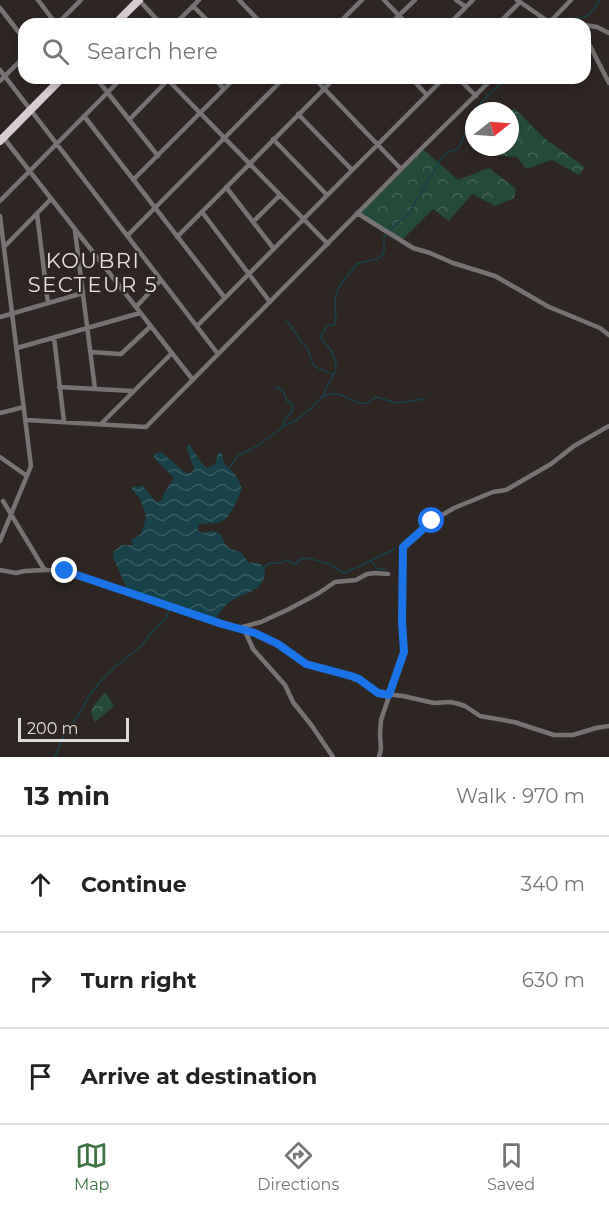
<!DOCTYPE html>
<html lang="en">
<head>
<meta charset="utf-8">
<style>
  :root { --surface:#fff; --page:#f6f6f6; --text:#222; --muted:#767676; --line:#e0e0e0; --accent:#3d7343 }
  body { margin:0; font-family:Montserrat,sans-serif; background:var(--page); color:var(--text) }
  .compass { position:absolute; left:465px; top:102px; width:54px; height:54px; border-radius:50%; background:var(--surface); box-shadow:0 3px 9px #0003; rotate:73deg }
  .scale { position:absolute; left:18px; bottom:15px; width:111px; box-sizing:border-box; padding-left:6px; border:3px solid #e1dbd8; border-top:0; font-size:16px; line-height:21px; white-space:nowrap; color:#e1dbd8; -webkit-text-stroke:4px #2e2622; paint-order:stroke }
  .stop { position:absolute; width:18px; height:18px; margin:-14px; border:4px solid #1a73e8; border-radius:50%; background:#fff }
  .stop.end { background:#1a73e8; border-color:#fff; box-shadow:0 2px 6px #0008 }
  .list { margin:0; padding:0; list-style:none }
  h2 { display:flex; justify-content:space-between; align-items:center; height:78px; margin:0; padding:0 24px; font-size:26px }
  h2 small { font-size:20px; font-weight:400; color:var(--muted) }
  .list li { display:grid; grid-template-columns:39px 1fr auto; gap:18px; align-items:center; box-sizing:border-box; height:96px; padding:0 24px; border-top:2px solid var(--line) }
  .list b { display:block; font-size:22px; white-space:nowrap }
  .list em { font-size:20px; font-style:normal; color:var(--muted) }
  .icon { flex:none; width:33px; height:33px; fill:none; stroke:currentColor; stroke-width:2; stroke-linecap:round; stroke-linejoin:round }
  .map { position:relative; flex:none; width:609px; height:757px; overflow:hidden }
  .search { position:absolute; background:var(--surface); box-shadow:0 3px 9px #0003; left:18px; right:18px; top:18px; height:66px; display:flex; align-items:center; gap:15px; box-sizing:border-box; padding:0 21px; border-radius:18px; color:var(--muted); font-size:22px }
  .sheet { height:366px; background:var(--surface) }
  nav { display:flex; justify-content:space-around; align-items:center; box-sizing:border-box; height:84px; border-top:2px solid var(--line); background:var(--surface); font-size:16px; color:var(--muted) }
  nav a { display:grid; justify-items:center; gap:3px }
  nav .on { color:var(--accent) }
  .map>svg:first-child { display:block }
</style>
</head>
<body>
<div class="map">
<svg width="609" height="757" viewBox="0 0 609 757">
  <defs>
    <pattern id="forest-crowns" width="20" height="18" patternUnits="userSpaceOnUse" patternTransform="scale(1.5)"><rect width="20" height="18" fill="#244b3a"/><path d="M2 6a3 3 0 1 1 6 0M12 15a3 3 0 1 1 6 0" fill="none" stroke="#446456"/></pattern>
    <pattern id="water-waves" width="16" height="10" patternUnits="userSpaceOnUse" patternTransform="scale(1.5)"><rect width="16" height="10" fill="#17424a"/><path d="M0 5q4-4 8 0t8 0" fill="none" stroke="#385d63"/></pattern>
  </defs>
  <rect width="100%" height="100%" fill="#2e2622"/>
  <!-- forest -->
  <path fill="url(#forest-crowns)" d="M 514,108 L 544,138 L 585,167 L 579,175 L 552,160 L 526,169 L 517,157 L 502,156 L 496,147 L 510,147 L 510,111 Z
    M 422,148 L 458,180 L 489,168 L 516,189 L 514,198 L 495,206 L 472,194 L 449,221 L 433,209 L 402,240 L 357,213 Z
    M 105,692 L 114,706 L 95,722 L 91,713 L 93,707 Z"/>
  <!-- water -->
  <path fill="url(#water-waves)" d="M 188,445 L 190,445 L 200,461 L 207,468 L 215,464 L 218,453 L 222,453 L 224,464 C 234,471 238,477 242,489 C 239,496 230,517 224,520 C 217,525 207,523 199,524 L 198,530 L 203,533 L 212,531 L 221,534 L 225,544 L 230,549 L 241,552 L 248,562 C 256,563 266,563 265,573 C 263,594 239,593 227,604 C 222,608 219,614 215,619 L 127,589 L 113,557 L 113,552 L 122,545 L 133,545 L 131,540 L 141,534 L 146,518 L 145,513 L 140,498 L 132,490 L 132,487 L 143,486 L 156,502 L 161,501 L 164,493 L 173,480 L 173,477 L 154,458 L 154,454 L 161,452 L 186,473 L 191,473 L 194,469 L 187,448 Z"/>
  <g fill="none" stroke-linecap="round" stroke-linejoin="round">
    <!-- stream -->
    <path stroke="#17424a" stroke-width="1.5" d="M 553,24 C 572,14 588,27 599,0
      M 476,111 C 483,96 497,88 509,78
      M 287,321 C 293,328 301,344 308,349 C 314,372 314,365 334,375
      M 275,387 L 283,391 L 287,401 L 292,404 L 293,407 L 291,414 L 287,416 L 282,427
      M 324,396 C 344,388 353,407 368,403 C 368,403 375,397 376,397 L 397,403 L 425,399
      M 228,469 L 238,456 L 257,446 L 286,425 L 298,419 L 308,411 L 322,397 L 336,370 L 336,363 L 333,354 L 327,345 L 323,342 L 321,336 L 325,329 L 329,325 L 334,325 C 338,316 335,311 335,301 C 335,287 350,274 357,264 C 366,259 379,263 384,252 C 385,248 383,242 384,237 L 396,224 L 406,217 L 412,208 L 442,157 L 449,152 L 458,149 L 474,114
      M 372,561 C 375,567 377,571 385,569
      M 264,567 L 271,563 L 281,563 L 285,560 L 296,564 C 299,560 299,559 304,558 C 309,558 328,563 333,566 C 338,569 339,572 345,573 C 351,568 358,569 364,564 L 395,549
      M 55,757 L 62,739 L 80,713 L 90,694 L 102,680 L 116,666 L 141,646 L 151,633 L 166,618 L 170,608"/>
    <!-- minor -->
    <path stroke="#777375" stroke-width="4.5" d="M 38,0 L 56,24
      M 139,0 L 161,24
      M 239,0 L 262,24
      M 384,0 L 407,24
      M 456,0 L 466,7
      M 517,0 L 549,22
      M 193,6 L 211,24
      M 0,8 L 24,39
      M 57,24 L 81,0
      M 175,24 L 199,0
      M 338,24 L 362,0
      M 390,24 L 415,0
      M 449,24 L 473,0
      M 498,24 L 520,2
      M 548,24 L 571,0
      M 585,25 L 597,27 L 609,33
      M 585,36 L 609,83
      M 0,70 L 218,354
      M 96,78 L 158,156
      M 166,78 L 328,244
      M 214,78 L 224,89
      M 314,78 L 401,169
      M 411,78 L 427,95
      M 458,78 L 476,96
      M 0,81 L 24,57
      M 298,114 L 352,170
      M 84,116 L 225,298
      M 129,120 L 168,80
      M 3,137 L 193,380
      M 273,139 L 327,195
      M 133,180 L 235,78
      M 226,187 L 274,249
      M 0,201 L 122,78
      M 202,212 L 270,302
      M 357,213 L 413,248 L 430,253 L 453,263 L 495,276 L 549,307 L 600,328 L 609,335
      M 37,214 L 48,303
      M 0,216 L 31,466 L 0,541
      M 253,222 L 280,195
      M 75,231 L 95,389
      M 127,236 L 284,78
      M 177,237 L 335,78
      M 4,247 L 51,199
      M 136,307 L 161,280
      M 0,317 L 83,293
      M 197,326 L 444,78
      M 54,337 L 64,422
      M 17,348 L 140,313
      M 90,352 L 121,354 L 151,326
      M 59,387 L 133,391
      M 0,413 L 24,407
      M 26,420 L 146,427 L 422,148 L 493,78
      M 101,424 L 172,353
      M 0,457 L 27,476
      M 3,501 L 44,569 L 47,570 L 67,571 L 222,624 L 239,628 L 268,639 L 278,644 L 306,664 L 359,679 L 378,693 L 403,696 L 434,703 L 450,702 L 459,704 L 465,706 L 480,716 L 514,722 L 554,735 L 573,735 L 596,728 L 609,726
      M 0,570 L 16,573 L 25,571 L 45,570
      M 239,628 L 261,622 L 289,609 L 319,593 L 335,582 L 356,580 L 367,574 L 375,573 L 388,574
      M 245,631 L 253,649 L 285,685 L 293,702 L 312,726 L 333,757
      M 379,757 L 381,749 L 380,734 L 381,720 L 404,652 L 402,621 L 403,547 L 432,521 L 454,508 L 493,492 L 506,490 L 551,464 L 574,446 L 609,426"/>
    <!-- trunk -->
    <path stroke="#d6ccd2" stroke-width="8" d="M 115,24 L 139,0
      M 0,141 L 62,78"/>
  </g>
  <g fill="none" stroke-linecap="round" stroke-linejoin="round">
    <!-- route -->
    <path stroke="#1a73e8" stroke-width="8" d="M 65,571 L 222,624 L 255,633 L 278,644 L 306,664 L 351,676 L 359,679 L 378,693 L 389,695 L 404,652 L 402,621 L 403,547 L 432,521"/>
  </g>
  <g text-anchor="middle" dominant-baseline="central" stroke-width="4.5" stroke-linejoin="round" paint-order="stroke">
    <!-- quarter labels -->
    <g font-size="21" letter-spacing="1.5" fill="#ece1dc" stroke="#2e2622">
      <text x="93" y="260">KOUBRI<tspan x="93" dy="24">SECTEUR 5</tspan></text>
    </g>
  </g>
</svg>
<svg class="compass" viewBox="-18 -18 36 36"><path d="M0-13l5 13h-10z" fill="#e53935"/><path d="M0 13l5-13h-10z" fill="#767676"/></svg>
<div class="scale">200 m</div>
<div class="stop" style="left:432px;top:521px"></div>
<div class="stop end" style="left:65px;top:571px"></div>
<div class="search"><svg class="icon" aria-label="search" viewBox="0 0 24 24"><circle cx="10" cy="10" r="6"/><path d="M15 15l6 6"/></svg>Search here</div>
</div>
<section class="sheet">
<h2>13 min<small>Walk · 970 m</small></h2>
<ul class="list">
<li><svg class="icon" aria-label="ahead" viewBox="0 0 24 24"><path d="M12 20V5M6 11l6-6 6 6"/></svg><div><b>Continue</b></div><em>340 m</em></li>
<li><svg class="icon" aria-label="right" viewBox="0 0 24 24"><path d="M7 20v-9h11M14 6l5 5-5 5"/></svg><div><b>Turn right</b></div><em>630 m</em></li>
<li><svg class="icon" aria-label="arrive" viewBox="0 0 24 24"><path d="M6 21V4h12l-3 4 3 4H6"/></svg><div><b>Arrive at destination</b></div></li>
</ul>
</section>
<nav>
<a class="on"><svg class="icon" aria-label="map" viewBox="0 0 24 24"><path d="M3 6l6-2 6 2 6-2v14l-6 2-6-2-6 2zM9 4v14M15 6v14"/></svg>Map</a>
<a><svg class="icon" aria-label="directions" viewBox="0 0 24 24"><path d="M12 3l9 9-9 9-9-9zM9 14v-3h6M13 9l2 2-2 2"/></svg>Directions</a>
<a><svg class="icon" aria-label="saved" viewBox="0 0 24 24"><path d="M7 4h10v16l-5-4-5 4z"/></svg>Saved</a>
</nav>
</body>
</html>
